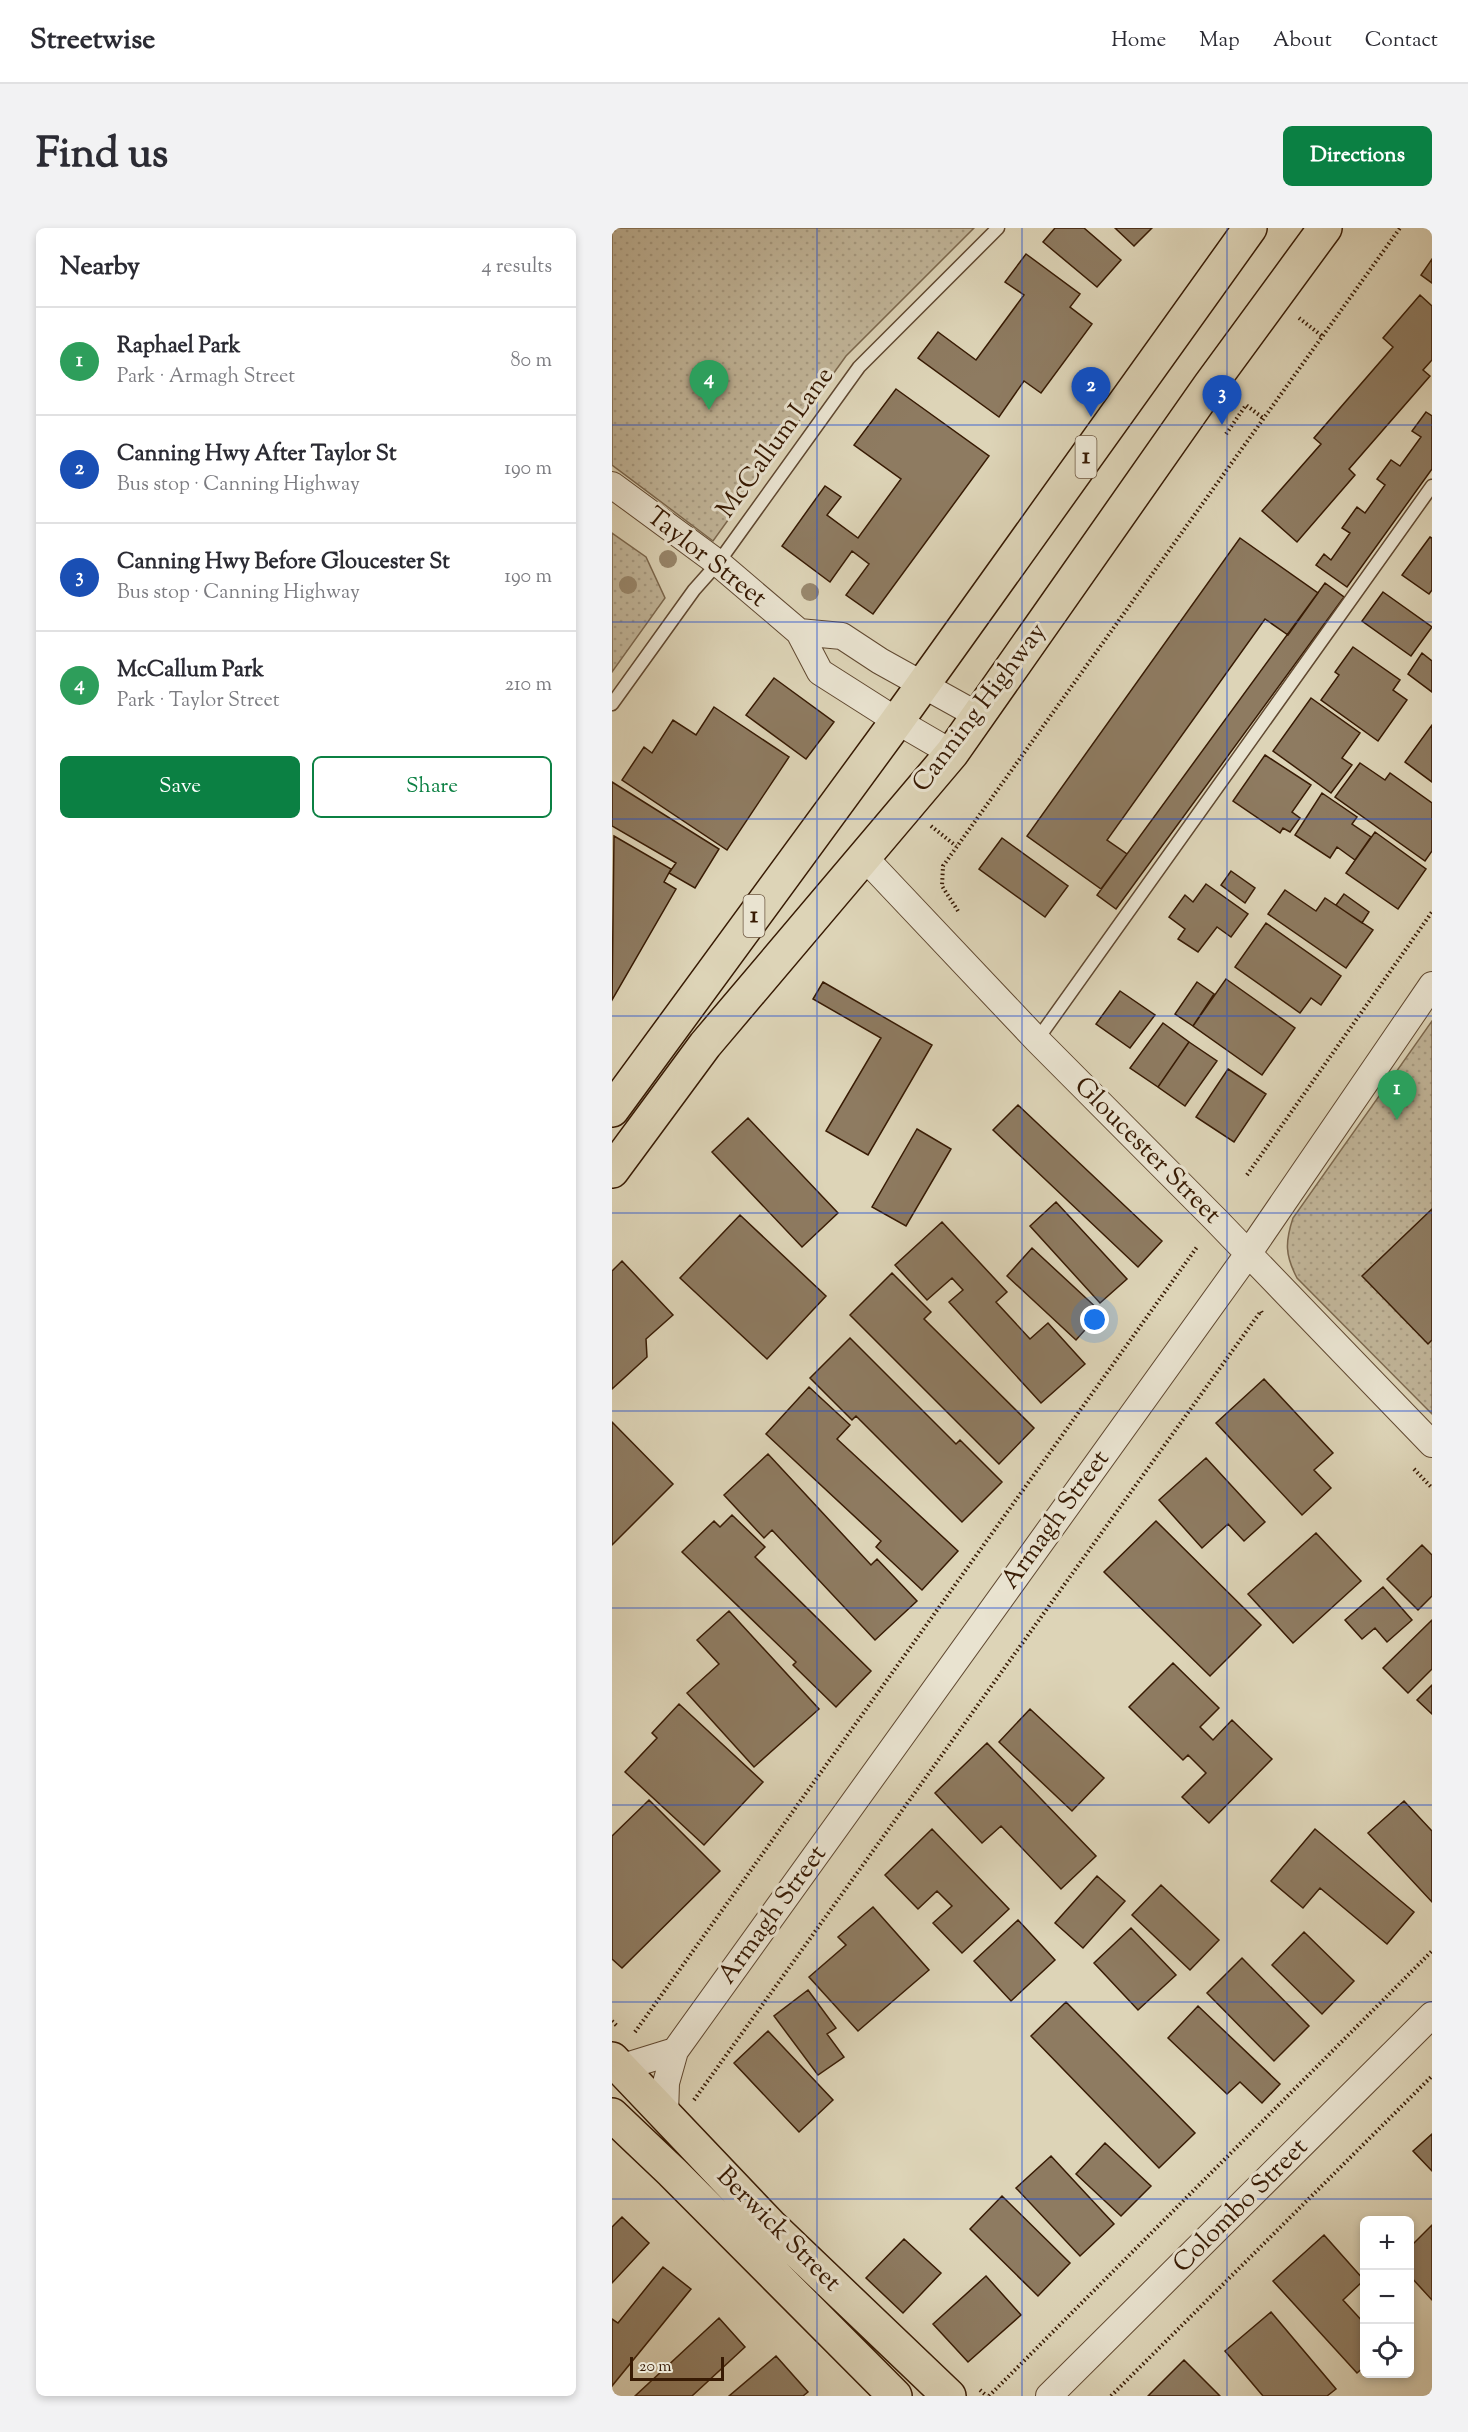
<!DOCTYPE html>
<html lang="en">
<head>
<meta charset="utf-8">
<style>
  :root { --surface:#fff; --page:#f2f2f3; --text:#2b2b33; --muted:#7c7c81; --line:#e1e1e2; --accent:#0b8043 }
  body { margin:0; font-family:"Sorts Mill Goudy",serif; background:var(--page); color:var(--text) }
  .controls { position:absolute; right:18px; bottom:18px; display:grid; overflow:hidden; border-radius:9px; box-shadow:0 3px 9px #0003 }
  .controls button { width:54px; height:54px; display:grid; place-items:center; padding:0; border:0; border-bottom:2px solid var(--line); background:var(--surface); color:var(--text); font:30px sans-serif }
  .scale { position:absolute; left:18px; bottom:15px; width:94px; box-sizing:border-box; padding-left:6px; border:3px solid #381b04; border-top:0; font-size:16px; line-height:21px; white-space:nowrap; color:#381b04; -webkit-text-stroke:4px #e9e3d0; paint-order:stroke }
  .you { position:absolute; left:483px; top:1092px; width:21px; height:21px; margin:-15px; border:4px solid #fff; border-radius:50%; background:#1a73e8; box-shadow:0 0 0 9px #1a73e833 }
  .badge { display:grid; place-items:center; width:39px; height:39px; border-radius:50%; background:var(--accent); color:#fff; font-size:20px; font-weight:700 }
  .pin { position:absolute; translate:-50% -50px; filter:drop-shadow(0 2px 3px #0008) }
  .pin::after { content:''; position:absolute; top:32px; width:21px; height:18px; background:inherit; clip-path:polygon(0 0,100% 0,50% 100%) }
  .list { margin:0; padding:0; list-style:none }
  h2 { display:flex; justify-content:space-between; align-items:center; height:78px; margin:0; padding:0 24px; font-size:26px }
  h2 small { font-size:20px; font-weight:400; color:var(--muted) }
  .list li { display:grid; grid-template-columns:39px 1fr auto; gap:18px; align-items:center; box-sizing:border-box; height:108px; padding:0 24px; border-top:2px solid var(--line) }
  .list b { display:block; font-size:22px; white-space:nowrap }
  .list p { margin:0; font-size:20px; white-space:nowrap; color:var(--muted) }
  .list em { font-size:20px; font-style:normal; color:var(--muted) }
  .actions { display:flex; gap:12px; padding:18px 24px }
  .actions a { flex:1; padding:14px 0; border:2px solid var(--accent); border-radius:9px; text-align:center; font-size:21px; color:var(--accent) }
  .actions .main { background:var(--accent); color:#fff }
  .icon { flex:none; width:33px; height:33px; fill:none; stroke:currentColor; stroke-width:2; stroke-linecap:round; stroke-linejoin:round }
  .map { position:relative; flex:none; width:820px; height:2168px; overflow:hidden; border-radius:9px }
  header { display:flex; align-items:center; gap:36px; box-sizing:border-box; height:84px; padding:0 30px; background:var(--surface); border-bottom:2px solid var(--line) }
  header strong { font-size:28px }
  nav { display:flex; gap:33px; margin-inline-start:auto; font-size:21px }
  .intro { display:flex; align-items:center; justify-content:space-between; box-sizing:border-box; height:144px; padding:0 36px }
  h1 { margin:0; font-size:42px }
  .button { padding:15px 27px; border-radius:9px; background:var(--accent); color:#fff; font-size:21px; font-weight:700 }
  main { display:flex; gap:36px; padding:0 36px }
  aside { flex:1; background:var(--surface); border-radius:9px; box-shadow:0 3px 9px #0003 }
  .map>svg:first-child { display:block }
</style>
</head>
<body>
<header>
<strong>Streetwise</strong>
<nav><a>Home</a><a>Map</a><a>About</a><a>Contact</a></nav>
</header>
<div class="intro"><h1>Find us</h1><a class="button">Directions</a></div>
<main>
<aside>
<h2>Nearby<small>4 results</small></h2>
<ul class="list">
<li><span class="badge" style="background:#2e9e5b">1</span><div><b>Raphael Park</b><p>Park · Armagh Street</p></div><em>80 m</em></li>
<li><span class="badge" style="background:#1a4fb4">2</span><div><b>Canning Hwy After Taylor St</b><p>Bus stop · Canning Highway</p></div><em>190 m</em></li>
<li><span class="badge" style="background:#1a4fb4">3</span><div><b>Canning Hwy Before Gloucester St</b><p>Bus stop · Canning Highway</p></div><em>190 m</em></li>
<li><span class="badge" style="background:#2e9e5b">4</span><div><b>McCallum Park</b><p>Park · Taylor Street</p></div><em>210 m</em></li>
</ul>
<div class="actions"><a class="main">Save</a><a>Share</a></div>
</aside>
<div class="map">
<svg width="820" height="2168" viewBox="0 0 820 2168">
  <defs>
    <pattern id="park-dots" width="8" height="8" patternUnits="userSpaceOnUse" patternTransform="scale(1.5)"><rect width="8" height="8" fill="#c1b599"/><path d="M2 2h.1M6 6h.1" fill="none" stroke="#a79b82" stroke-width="1.8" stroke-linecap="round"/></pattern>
  </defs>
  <rect width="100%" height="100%" fill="#ddd4b7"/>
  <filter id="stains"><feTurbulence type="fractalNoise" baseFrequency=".00333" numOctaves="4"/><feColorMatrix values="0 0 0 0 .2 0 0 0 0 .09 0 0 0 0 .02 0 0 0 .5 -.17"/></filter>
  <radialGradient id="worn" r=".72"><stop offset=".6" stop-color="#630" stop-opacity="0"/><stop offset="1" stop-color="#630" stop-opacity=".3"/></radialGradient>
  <!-- park -->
  <path fill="url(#park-dots)" stroke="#7c684e" stroke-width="1.5" d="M 0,0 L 362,0 L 234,128 L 101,313 L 0,237 Z
    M 0,305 L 34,329 L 53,370 L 0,444 Z
    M 820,793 L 820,1186 L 685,1050 C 673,1027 673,1014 681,990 Z"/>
  <!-- building -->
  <path fill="#8e7b61" stroke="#381b04" stroke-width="1.5" d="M 443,0 L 472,0 L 509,32 L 485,59 L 431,14 Z
    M 503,0 L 540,0 L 522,18 Z
    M 414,26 L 468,66 L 458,79 L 480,96 L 429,165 L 412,153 L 387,189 L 306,130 L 326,104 L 364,132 L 412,67 L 393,54 Z
    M 820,31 L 820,55 L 809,47 Z
    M 808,67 L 820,78 L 820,132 L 811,142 L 818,148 L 737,241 L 743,247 L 685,314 L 650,283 L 709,216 L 702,210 L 781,119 L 771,110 Z
    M 284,161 L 377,228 L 261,386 L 234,367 L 257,336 L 240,323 L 218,354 L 170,318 L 213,258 L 229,269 L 215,287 L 246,310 L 289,251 L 242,217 Z
    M 814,184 L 820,188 L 820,241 L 735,359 L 704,337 L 712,326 L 719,332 L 738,305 L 730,300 L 745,279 L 753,285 L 773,257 L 765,251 L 779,232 L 788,238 L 809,209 L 800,203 Z
    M 818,309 L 820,310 L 820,362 L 817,366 L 790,347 Z
    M 628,310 L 706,365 L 676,407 L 653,391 L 495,612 L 515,626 L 489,661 L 415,608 Z
    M 713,355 L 732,369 L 504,681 L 485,667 Z
    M 771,364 L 820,399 L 799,428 L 750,393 Z
    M 741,419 L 788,452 L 781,462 L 795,472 L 766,513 L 709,472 L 727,447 L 723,444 Z
    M 810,425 L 820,433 L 820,464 L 796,446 Z
    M 162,450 L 222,494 L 194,531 L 134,487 Z
    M 699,470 L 748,505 L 730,530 L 740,537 L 719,565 L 661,523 Z
    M 102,479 L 177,529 L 115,622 L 10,552 L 32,519 L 40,525 L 61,492 L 84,507 Z
    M 820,497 L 820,554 L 793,534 Z
    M 653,527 L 699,557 L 680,584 L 688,590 L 678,604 L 671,600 L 668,605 L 621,573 Z
    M 748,535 L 773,552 L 778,545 L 820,575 L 820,623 L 813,633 L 723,569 Z
    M 0,554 L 107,621 L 83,660 L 57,645 L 64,635 L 0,598 Z
    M 710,565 L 745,589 L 740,596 L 759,609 L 743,632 L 725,619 L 718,630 L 683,607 Z
    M 763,604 L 814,641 L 786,681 L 734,645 Z
    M 2,608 L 59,641 L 52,654 L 64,661 L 0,772 Z
    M 390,610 L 456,658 L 433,689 L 367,641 Z
    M 619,643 L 643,660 L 633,675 L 609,657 Z
    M 594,656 L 636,686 L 619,709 L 605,699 L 586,724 L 566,711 L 573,701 L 557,689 L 573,667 L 581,674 Z
    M 673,662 L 704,683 L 713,670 L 761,702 L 734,740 L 656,686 Z
    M 732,666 L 757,684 L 750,695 L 724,677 Z
    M 654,695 L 729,748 L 709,777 L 699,770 L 688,785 L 623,739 Z
    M 614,751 L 683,800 L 650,847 L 581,798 Z
    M 211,754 L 320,817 L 256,927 L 214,903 L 269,810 L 201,771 Z
    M 585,754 L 602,766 L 581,798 L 563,786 Z
    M 508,763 L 543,787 L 518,820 L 484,796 Z
    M 551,795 L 577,814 L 546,859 L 518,840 Z
    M 577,814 L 605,833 L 573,878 L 546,859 Z
    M 616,841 L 654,866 L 622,914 L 584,889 Z
    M 406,877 L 550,1013 L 526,1039 L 381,902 Z
    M 136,890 L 226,985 L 190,1019 L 100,924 Z
    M 305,901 L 339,921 L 294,998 L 260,979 Z
    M 444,974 L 515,1051 L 488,1075 L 418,998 Z
    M 820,981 L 820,1112 L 816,1116 L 750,1048 Z
    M 128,987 L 214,1068 L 155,1131 L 68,1050 Z
    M 330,994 L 395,1064 L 384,1074 L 418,1111 L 436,1095 L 473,1136 L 429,1175 L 337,1074 L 351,1062 L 340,1050 L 315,1072 L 283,1037 Z
    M 420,1020 L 489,1084 L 464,1112 L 395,1048 Z
    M 10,1033 L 61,1087 L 34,1111 L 35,1129 L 0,1161 L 0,1043 Z
    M 280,1045 L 319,1084 L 312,1091 L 422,1200 L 387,1236 L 238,1087 Z
    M 238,1110 L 344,1216 L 348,1212 L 390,1254 L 350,1294 L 244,1188 L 240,1192 L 198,1150 Z
    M 652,1151 L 721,1225 L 702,1242 L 719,1260 L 690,1287 L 604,1195 Z
    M 197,1159 L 238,1197 L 225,1211 L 346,1323 L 310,1362 L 264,1319 L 269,1313 L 154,1206 Z
    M 0,1194 L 61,1256 L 0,1317 Z
    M 156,1226 L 259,1337 L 265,1331 L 305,1373 L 263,1412 L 160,1302 L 152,1310 L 112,1267 Z
    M 594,1230 L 653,1294 L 632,1313 L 616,1296 L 590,1320 L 547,1272 Z
    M 120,1287 L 153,1319 L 143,1329 L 259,1443 L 224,1479 L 181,1437 L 184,1434 L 70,1324 L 102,1293 L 108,1299 Z
    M 544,1293 L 649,1397 L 598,1448 L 492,1344 Z
    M 704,1305 L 749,1353 L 681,1415 L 636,1366 Z
    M 810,1317 L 820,1327 L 820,1368 L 806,1382 L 775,1351 Z
    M 771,1359 L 800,1392 L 775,1414 L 763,1400 L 750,1411 L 733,1392 Z
    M 117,1383 L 207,1481 L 142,1539 L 75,1465 L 107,1436 L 85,1412 Z
    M 820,1392 L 820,1441 L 796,1465 L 771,1440 Z
    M 561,1435 L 607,1480 L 588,1499 L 601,1512 L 620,1492 L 660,1531 L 597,1595 L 570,1569 L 594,1545 L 576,1527 L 571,1532 L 517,1479 Z
    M 820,1457 L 820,1486 L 805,1472 Z
    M 67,1476 L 151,1554 L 92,1617 L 13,1544 L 45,1510 L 40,1505 Z
    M 418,1481 L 492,1550 L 460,1583 L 387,1514 Z
    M 375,1515 L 484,1628 L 449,1661 L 389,1598 L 370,1615 L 323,1565 Z
    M 37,1572 L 108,1643 L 10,1740 L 0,1731 L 0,1608 Z
    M 792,1573 L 820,1603 L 820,1674 L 756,1605 Z
    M 320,1601 L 397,1681 L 350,1725 L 321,1695 L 340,1678 L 325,1663 L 306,1681 L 273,1647 Z
    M 703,1601 L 802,1684 L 775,1716 L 708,1660 L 691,1680 L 659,1653 Z
    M 485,1648 L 513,1673 L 471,1720 L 443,1695 Z
    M 549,1657 L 607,1712 L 578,1742 L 520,1687 Z
    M 261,1679 L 317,1742 L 246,1803 L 197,1749 L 234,1717 L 226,1709 Z
    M 406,1692 L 443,1732 L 399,1773 L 362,1733 Z
    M 519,1700 L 564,1747 L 526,1782 L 482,1735 Z
    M 692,1704 L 742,1753 L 710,1786 L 660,1737 Z
    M 630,1730 L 697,1798 L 662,1833 L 595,1765 Z
    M 196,1762 L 224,1800 L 215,1806 L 232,1829 L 206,1847 L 162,1788 Z
    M 454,1774 L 583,1905 L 547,1940 L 419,1808 Z
    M 586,1778 L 668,1856 L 650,1875 L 628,1854 L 615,1866 L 556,1810 Z
    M 156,1803 L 221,1872 L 187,1904 L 122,1835 Z
    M 820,1906 L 820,1943 L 801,1923 Z
    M 493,1915 L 539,1958 L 509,1988 L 464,1946 Z
    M 439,1928 L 502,1996 L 468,2028 L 404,1960 Z
    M 390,1968 L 458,2035 L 426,2068 L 358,2001 Z
    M 10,1989 L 37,2015 L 0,2055 L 0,1999 Z
    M 820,1997 L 820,2072 L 798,2048 L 798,2019 Z
    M 712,2007 L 752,2052 L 731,2072 L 752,2095 L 752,2139 L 745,2145 L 661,2053 Z
    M 292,2011 L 329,2045 L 291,2085 L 254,2050 Z
    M 51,2039 L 79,2061 L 0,2158 L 0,2091 L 6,2095 Z
    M 374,2048 L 409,2087 L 356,2134 L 321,2096 Z
    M 659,2084 L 724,2161 L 715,2168 L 651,2168 L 613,2123 Z
    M 107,2090 L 133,2119 L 80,2168 L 23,2168 Z
    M 164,2128 L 196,2164 L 191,2168 L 117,2168 Z
    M 572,2132 L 608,2168 L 536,2168 Z"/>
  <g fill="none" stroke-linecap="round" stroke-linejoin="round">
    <defs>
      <path id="service" d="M 0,476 L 82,362 L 106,335 L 247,139 L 386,0
        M 425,812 L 820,258"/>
      <path id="minor" d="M 0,257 L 106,335 L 187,404 L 208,444 L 285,493 L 340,525
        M 187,404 L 230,408 L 268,433 L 367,488
        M 252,629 L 425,812 L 604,992 L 820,1216
        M 8,1840 L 63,1823
        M 53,1886 L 54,1855 L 63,1823 L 636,1026 L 820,757
        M 437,2168 L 820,1787"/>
      <path id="primary" d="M 0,1831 L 158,1997 L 337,2168
        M 0,1887 L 60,1944 L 283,2168"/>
      <path id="trunk" d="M 0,882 L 285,493 L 638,0
        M 0,943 L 93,817 L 340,525 L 598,157 L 713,0"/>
    </defs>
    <!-- service casing -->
    <use href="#service" stroke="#614931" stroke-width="15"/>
    <!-- minor casing -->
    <use href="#minor" stroke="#614931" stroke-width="28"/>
    <!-- primary casing -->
    <use href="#primary" stroke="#381b04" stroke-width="36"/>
    <!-- trunk casing -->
    <use href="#trunk" stroke="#381b04" stroke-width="36"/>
    <!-- path -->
    <path stroke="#381b04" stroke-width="4" stroke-dasharray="1.5 3" stroke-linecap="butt" d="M 687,90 L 710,108
      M 614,206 L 634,177 L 651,190
      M 319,598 L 344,618
      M 346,683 L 330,658 L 331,638 L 788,0
      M 635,947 L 820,684
      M 802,1241 L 820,1260
      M 0,1793 L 6,1799
      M 23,1804 L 585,1019
      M 82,1872 L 649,1083 L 650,1085
      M 368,2162 L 375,2168
      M 377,2168 L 820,1723
      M 499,2168 L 820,1848"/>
    <!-- service -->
    <use href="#service" stroke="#e9e3d0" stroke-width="12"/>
    <!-- minor -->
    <use href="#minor" stroke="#e9e3d0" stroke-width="26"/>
    <!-- primary -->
    <use href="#primary" stroke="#ddd4b7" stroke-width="33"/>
    <!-- trunk -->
    <use href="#trunk" stroke="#ddd4b7" stroke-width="33"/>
  </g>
  <!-- trees -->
  <g fill="#99886d">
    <circle cx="56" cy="331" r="9"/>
    <circle cx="16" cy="357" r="9"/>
    <circle cx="198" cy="364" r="9"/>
  </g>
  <!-- grid -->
  <path fill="none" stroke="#1d4ed8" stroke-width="1.5" stroke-opacity="0.55" d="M 205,0 L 205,2168M 410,0 L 410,2168M 615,0 L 615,2168M 0,197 L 820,197M 0,394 L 820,394M 0,591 L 820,591M 0,788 L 820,788M 0,985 L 820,985M 0,1183 L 820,1183M 0,1380 L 820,1380M 0,1577 L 820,1577M 0,1774 L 820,1774M 0,1971 L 820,1971"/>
  <g text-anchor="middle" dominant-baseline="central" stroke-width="6" stroke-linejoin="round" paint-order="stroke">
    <!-- shield labels -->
    <g fill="#e9e3d0" stroke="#6d5741" stroke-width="1.5">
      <rect x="463.5" y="208" width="21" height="42" rx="4.5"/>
      <rect x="131.5" y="667" width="21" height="42" rx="4.5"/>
    </g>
    <g font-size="24" font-weight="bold" fill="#381b04">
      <text x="474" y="229">1</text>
      <text x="142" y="688">1</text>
    </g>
    <!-- street labels -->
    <g font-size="26" fill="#381b04" stroke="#e9e3d0">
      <text transform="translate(164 215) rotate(-54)">McCallum Lane</text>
      <text transform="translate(94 330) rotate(38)">Taylor Street</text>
      <text transform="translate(368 480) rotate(-53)">Canning Highway</text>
      <text transform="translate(535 923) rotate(45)">Gloucester Street</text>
      <text transform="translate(444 1292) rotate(-54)">Armagh Street</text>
      <text transform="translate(161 1687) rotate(-54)">Armagh Street</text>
      <text transform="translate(629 1978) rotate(-45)">Colombo Street</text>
      <text transform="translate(166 2002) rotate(45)">Berwick Street</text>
    </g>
  </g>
  <rect width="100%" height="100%" filter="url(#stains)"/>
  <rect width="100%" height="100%" fill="url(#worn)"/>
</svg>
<div class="controls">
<button>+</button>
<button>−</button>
<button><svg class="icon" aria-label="locate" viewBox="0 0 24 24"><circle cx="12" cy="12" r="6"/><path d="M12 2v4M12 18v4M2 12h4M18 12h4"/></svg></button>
</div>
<div class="scale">20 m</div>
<div class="you"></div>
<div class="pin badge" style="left:785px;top:892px;background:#2e9e5b">1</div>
<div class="pin badge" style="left:479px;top:189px;background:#1a4fb4">2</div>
<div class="pin badge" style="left:610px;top:197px;background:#1a4fb4">3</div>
<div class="pin badge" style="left:97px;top:182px;background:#2e9e5b">4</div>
</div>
</main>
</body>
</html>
